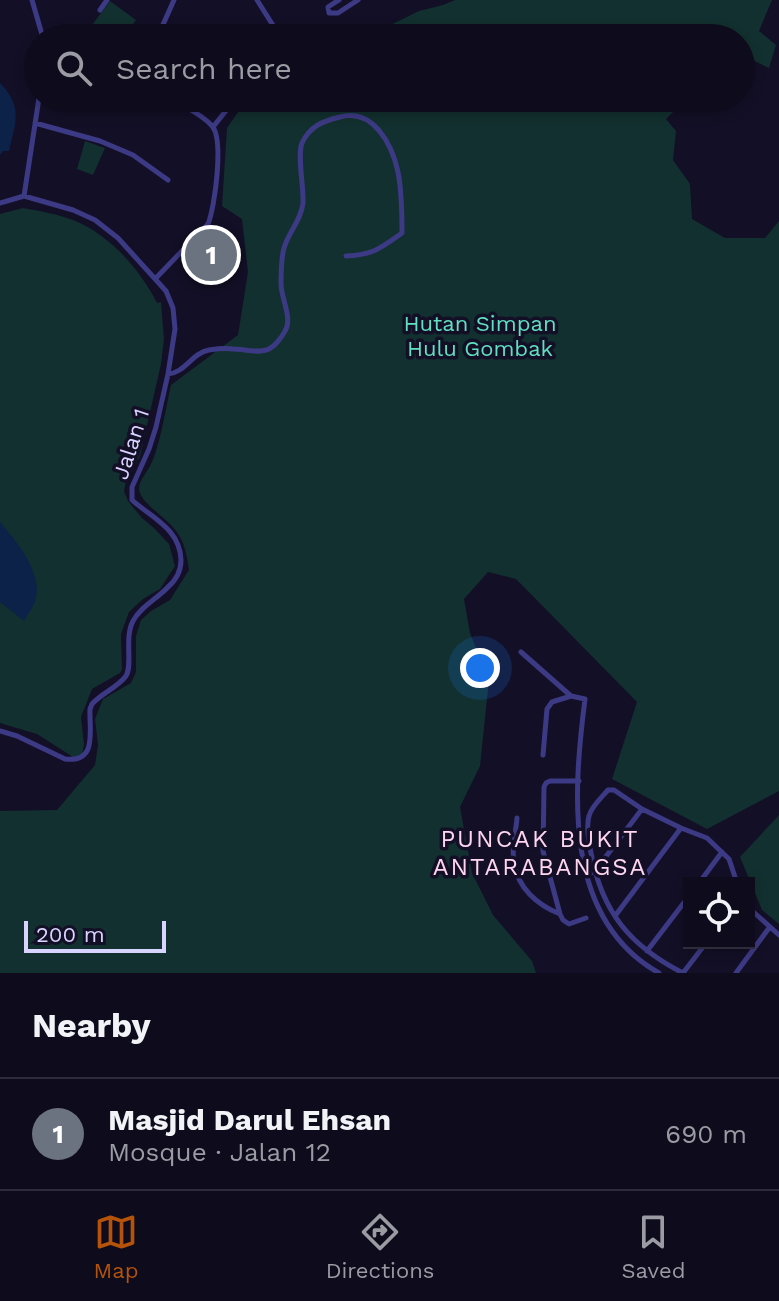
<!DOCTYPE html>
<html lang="en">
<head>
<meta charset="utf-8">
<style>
  :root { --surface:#0e0b1c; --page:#171425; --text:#f1f3f6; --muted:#9b9ba3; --line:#2e2b3b; --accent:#b45309 }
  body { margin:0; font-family:"Work Sans",sans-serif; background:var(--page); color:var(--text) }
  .controls { position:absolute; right:24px; bottom:24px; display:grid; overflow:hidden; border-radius:0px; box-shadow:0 4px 12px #0003 }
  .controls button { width:72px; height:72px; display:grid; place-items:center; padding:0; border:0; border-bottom:2px solid var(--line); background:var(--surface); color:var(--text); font:40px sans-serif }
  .scale { position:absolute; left:24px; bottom:20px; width:142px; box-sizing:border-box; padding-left:8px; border:4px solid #d9d4ff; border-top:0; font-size:22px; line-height:28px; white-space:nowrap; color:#d9d4ff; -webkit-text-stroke:6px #130f26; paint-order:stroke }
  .you { position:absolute; left:480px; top:668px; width:28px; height:28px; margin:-20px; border:6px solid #fff; border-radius:50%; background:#1a73e8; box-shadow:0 0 0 12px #1a73e833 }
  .badge { display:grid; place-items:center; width:52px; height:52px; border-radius:50%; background:var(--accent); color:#fff; font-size:26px; font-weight:700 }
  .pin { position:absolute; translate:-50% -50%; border:4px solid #fff; box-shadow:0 2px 8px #0006 }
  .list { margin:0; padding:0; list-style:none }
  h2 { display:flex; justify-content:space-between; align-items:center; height:104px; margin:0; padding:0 32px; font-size:34px }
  h2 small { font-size:26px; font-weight:400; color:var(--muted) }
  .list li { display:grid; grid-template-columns:52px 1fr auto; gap:24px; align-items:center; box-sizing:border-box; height:112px; padding:0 32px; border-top:2px solid var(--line) }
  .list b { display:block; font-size:30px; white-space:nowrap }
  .list p { margin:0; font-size:26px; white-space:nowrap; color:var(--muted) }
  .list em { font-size:26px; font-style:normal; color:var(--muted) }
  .icon { flex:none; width:44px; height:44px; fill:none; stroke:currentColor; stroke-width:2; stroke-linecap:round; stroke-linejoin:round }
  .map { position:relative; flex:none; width:779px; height:973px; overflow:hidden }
  .search { position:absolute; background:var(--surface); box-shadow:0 4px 12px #0003; left:24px; right:24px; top:24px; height:88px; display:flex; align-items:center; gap:20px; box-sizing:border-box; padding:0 28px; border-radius:44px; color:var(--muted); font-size:30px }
  .sheet { height:216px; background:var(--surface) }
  nav { display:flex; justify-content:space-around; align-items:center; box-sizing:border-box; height:112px; border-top:2px solid var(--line); background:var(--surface); font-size:22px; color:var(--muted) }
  nav a { display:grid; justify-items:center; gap:4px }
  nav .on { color:var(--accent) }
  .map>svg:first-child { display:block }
</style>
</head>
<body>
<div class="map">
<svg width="779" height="973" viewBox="0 0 779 973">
  <rect width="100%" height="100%" fill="#130f26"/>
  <!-- green -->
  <path fill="#12302f" d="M 455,0 L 772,0 L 759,31 L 776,45 L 769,68 L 748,58 L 741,57 L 741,38 L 364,38 L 419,11 L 443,5 Z
    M 110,1 L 136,20 L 123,38 L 102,38 L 89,29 Z
    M 248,98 L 263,98 L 273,105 L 283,98 L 687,98 L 666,119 L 676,131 L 673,160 L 690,184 L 692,219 L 725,238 L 765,238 L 779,221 L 779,791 L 707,829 L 612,779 L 637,702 L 516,579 L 488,572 L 464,599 L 470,633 L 489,680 L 480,766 L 460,807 L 472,873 L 493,915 L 532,961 L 536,973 L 0,973 L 0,811 L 57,810 L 95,765 L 98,745 L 95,719 L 103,699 L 131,683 L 136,672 L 136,636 L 141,620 L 151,611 L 170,600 L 189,570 C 186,545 181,532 161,516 C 154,509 144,503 140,493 C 136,483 147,473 151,464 C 160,446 166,407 171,385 L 238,335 L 248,272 L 242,219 L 222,206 L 227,128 Z
    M 85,141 L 105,148 L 93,175 L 77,169 Z
    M 23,208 C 40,211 57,214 73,220 C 109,234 140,269 157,303 L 161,302 L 164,339 L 161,364 L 140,456 L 126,481 L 124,491 L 128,501 L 142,518 L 154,528 L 169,544 L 175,566 L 160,589 L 143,599 L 129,612 L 121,634 L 122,669 L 120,673 L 92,689 L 81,717 L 84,744 L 82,755 L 73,757 L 37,734 L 0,723 L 0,214 Z
    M 779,815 L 779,924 L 762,910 L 740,857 Z"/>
  <!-- water -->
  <path fill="#0c2248" d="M 0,83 C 23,107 16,121 9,151 L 3,151 L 0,155 Z
    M 0,522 C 15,539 42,572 36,597 C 35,605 28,614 24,621 L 0,602 Z"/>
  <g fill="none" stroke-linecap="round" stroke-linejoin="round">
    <!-- minor -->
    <path stroke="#3d3a85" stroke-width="5" d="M 32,0 L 43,38
      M 257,0 L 281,38
      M 339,0 L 328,7 L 329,13 L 338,13 L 358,0
      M 100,10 L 107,0
      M 220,31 L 227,38
      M 157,38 L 174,0
      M 35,123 L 100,141 L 133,155 L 168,180
      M 213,127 L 236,98
      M 24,196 L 39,98
      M 0,203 L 24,196 L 73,210 L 95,220 L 118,238 L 166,291 L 173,308 L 175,329 L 168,374 L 156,427 L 149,449 L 132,487 L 132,500 C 152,518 180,529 181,560 C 181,570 176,580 168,587 C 157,599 141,606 133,621 C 124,638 133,665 126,676 C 118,687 102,693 92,704 L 90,709 C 89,731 98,763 65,759 L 17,736 L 0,731
      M 155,279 L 208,224 C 215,207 224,139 212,126 C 203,115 182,105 170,98
      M 168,374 C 185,373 192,353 209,350 C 216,349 225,348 233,349 C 244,349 259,354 269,349 C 275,346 282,337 285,331 C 293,319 281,298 281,284 C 281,272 281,259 284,248 C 289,231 301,221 303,203 C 304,189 297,154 302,143 C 310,126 323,121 340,117 C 373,108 392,144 398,172 C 402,192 402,213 402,233 C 381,248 373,255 346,256
      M 521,652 L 571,696 L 585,699 C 573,793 563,919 659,973
      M 543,755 L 547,709 L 552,702 L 571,696
      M 579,781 L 550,781 L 546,783 L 544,787 L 543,851 L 560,914 L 563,920 L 569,924 L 586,918
      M 517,818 C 516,832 511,849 514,863 C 518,888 537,905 560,914
      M 587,875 L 595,871 L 642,809
      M 699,883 L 722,852
      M 749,908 L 779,935
      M 615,916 L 681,828
      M 706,943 L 683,973 C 630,946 602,912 591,853 C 589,843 586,826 589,816 C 591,807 602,797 608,790 L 614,790 L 642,809 L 681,828 L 707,838 L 729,859 L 737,883
      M 647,951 L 689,896
      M 736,973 L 769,928"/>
  </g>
  <g text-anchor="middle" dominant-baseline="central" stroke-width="7" stroke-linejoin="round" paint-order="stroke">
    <!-- park labels -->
    <g font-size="22" fill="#5fe0c0" stroke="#130f26">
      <text x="480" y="323">Hutan Simpan<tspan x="480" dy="25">Hulu Gombak</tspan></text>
    </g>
    <!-- street labels -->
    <g font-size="22" fill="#d9d4ff" stroke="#130f26">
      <text transform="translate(131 444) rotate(-72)">Jalan 1</text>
    </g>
    <!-- neighbourhood labels -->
    <g font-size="24" letter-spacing="2" fill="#ffd6f0" stroke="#130f26">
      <text x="540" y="839">PUNCAK BUKIT<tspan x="540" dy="28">ANTARABANGSA</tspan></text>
    </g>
  </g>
</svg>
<div class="controls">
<button><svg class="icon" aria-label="locate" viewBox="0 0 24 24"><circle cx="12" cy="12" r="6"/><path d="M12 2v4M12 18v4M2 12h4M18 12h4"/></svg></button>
</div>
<div class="scale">200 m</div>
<div class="you"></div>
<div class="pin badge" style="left:211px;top:255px;background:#6b7280">1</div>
<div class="search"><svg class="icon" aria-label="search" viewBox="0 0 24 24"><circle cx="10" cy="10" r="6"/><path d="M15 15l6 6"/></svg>Search here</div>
</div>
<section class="sheet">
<h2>Nearby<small></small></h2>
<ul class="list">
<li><span class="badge" style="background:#6b7280">1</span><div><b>Masjid Darul Ehsan</b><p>Mosque · Jalan 12</p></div><em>690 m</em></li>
</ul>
</section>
<nav>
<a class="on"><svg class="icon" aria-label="map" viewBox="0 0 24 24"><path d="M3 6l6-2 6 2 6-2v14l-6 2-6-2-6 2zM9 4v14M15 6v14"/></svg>Map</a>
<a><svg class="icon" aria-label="directions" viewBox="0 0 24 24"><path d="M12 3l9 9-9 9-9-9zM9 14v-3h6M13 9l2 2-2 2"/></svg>Directions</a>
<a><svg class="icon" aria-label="saved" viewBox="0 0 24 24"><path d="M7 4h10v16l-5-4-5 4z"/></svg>Saved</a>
</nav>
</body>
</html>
